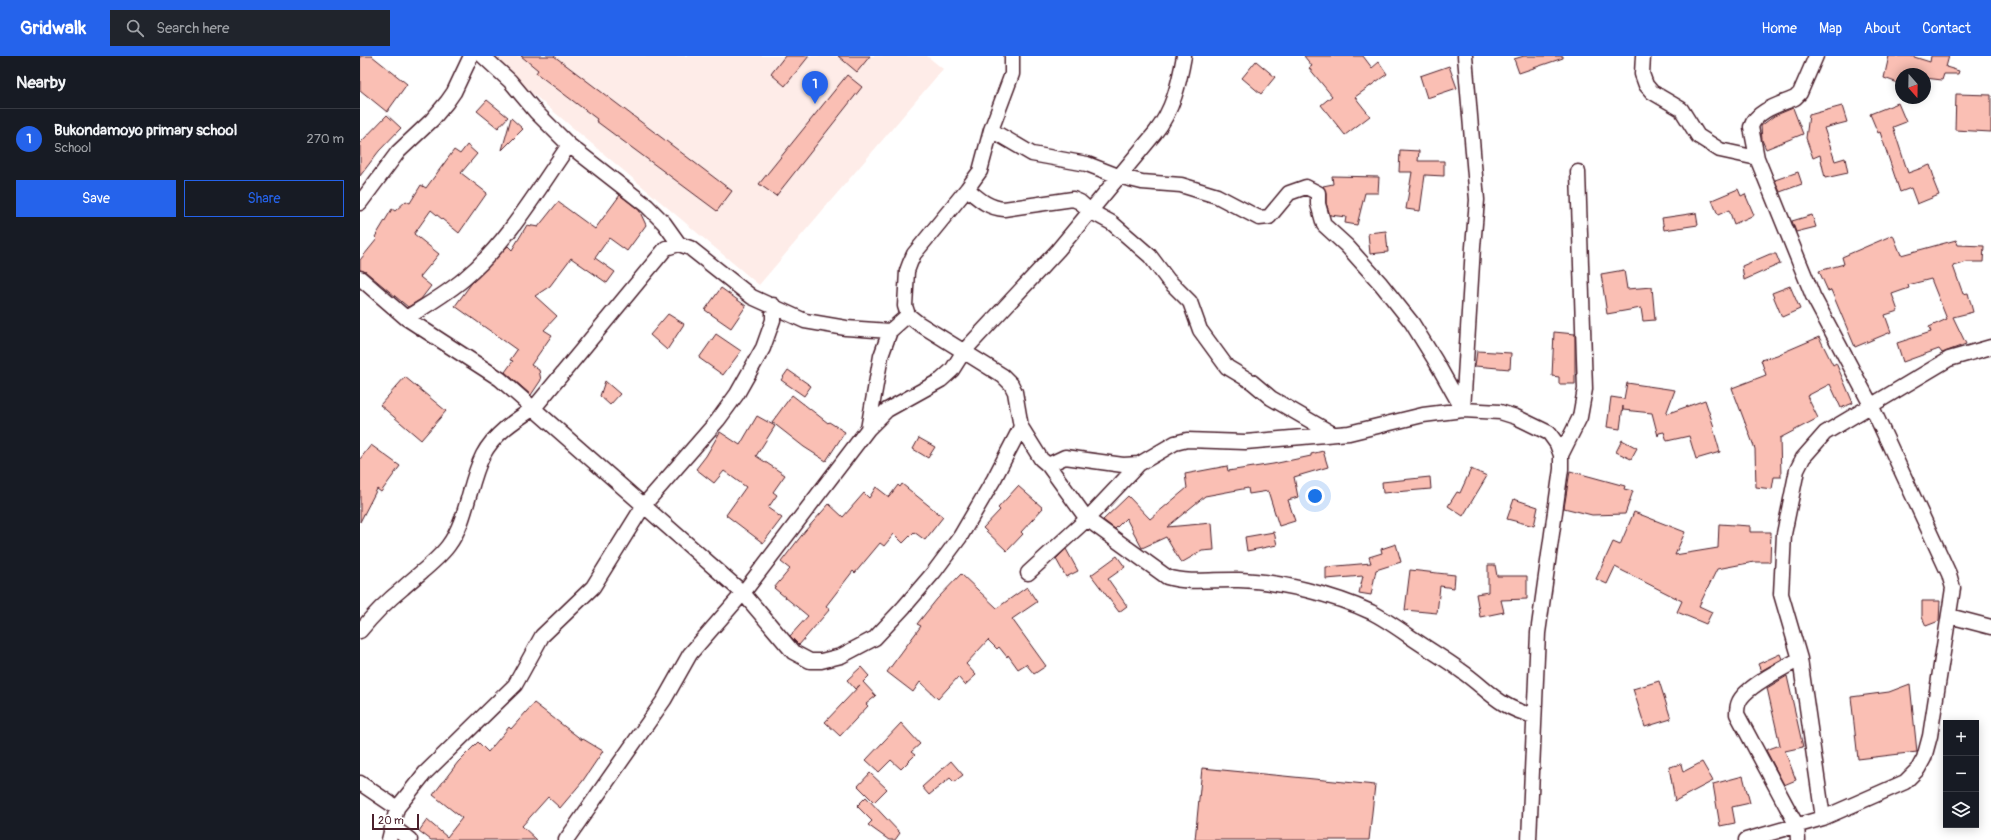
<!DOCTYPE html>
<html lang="en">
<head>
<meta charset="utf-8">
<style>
  :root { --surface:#171b24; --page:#20242c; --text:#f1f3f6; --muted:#9ea1a6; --line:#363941; --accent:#2563eb }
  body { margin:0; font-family:Pangolin,sans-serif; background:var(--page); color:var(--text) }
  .controls { position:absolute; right:12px; bottom:12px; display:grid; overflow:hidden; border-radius:0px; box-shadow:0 2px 10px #0003 }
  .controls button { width:36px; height:36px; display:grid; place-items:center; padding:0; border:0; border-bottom:1px solid var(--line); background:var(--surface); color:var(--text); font:20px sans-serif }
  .compass { position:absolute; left:1535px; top:12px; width:36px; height:36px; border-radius:50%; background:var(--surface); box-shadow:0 2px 10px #0003; rotate:160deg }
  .scale { position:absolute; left:12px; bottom:10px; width:47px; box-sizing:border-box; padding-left:4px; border:2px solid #4a1f2b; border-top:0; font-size:11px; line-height:14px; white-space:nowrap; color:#4a1f2b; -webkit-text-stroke:3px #fff; paint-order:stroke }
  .you { position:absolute; left:955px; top:440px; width:14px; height:14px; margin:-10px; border:3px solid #fff; border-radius:50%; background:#1a73e8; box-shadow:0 0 0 6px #1a73e833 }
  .badge { display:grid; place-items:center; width:26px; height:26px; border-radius:50%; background:var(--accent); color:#fff; font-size:13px; font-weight:700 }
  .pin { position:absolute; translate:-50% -33px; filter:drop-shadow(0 1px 2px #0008) }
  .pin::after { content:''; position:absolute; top:21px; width:14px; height:12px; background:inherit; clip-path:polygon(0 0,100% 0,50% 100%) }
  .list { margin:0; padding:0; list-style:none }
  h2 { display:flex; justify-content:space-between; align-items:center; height:52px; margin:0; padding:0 16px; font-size:17px }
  h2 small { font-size:13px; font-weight:400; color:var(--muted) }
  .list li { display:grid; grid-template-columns:26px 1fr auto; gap:12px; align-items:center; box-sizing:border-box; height:60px; padding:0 16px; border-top:1px solid var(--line) }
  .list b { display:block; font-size:15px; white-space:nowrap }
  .list p { margin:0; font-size:13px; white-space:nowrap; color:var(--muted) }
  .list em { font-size:13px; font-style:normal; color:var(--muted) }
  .actions { display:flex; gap:8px; padding:12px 16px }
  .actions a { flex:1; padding:9px 0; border:1px solid var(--accent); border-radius:0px; text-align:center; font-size:14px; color:var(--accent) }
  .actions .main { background:var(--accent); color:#fff }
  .icon { flex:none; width:22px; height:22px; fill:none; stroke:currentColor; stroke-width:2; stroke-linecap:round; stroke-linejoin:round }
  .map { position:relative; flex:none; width:1631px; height:784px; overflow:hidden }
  header { display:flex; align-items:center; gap:24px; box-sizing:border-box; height:56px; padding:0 20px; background:var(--accent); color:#fff }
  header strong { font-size:19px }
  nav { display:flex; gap:22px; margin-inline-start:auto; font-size:14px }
  .search { width:280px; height:36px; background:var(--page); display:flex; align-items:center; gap:10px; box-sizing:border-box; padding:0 14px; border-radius:0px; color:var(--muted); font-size:15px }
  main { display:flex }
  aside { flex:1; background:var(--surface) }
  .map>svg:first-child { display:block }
</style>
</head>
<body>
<header>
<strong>Gridwalk</strong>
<div class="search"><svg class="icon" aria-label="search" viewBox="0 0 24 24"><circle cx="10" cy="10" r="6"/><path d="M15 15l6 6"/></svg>Search here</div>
<nav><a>Home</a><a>Map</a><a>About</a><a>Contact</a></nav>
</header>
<main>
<aside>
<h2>Nearby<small></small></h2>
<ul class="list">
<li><span class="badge">1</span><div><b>Bukondamoyo primary school</b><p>School</p></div><em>270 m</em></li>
</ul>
<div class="actions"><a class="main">Save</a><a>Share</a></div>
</aside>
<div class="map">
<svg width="1631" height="784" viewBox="0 0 1631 784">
  <rect width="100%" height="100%" fill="#fff"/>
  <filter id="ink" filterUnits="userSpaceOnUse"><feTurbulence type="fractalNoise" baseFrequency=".025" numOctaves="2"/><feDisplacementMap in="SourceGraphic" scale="8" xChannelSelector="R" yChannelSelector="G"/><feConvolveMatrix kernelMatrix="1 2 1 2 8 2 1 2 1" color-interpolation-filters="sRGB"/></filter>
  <g filter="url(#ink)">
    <!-- built -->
    <path fill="#feece8" d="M 128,0 L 567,0 L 583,13 L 399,229 Z"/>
    <!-- building -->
    <path fill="#fabfb4" stroke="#4a1f2b" d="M 0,0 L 12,0 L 47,28 L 27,56 L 0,34 Z
      M 161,0 L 194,0 L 372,135 L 357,155 L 236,65 L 237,63 L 176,17 L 178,14 Z
      M 425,0 L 449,0 L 425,30 L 411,18 Z
      M 478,0 L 510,0 L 497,16 Z
      M 944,0 L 1003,0 L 1012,12 L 1019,6 L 1027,18 L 995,41 L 1010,60 L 985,79 L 961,49 L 972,40 L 949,12 L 952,10 Z
      M 1164,0 L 1203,0 L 1203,2 L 1159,17 L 1154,3 Z
      M 1529,0 L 1551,0 L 1570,6 L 1571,0 L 1589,0 L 1586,11 L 1599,15 L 1598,18 L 1584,18 L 1582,24 L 1565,22 L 1565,18 L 1541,18 L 1541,28 L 1524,22 Z
      M 896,5 L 915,21 L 901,38 L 882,22 Z
      M 1089,10 L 1097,32 L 1067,42 L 1060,20 Z
      M 487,19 L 502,31 L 416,140 L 399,128 Z
      M 1596,38 L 1631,39 L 1631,76 L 1595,74 Z
      M 127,44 L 148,61 L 138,72 L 117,55 Z
      M 1538,47 L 1546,66 L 1533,71 L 1548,117 L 1570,109 L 1575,124 L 1573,124 L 1579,139 L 1557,148 L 1551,132 L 1540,136 L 1520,76 L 1518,77 L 1510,58 Z
      M 1482,50 L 1487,66 L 1464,72 L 1475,105 L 1485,102 L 1488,117 L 1465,122 L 1460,99 L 1453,102 L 1446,82 L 1449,59 Z
      M 1433,52 L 1443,78 L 1406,93 L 1402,84 L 1401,70 L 1414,60 Z
      M 27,59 L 41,72 L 19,95 L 0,120 L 0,87 Z
      M 151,62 L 163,73 L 142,94 Z
      M 107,89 L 117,98 L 101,117 L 127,137 L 99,177 L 71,154 L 54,178 L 79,198 L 60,221 L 71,230 L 61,243 L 48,251 L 6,216 L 0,214 L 0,204 L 17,183 L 15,181 L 32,153 L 35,155 L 46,145 L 50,147 L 61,129 L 66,132 L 94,94 L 100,98 Z
      M 1040,94 L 1059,95 L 1058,105 L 1084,105 L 1084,120 L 1065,119 L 1060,155 L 1046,153 L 1052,116 L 1039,116 Z
      M 1438,116 L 1442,128 L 1420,136 L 1415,124 Z
      M 972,120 L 1019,121 L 1018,137 L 1005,137 L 997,169 L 985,167 L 986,161 L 970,159 L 966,147 L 966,137 L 963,130 L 973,128 Z
      M 1378,133 L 1381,140 L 1385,138 L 1394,159 L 1374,168 L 1369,154 L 1358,159 L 1352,144 Z
      M 260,139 L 279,154 L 286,169 L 267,195 L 249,182 L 235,202 L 255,216 L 247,227 L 211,202 L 190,230 L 175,240 L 197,260 L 184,274 L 192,279 L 171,309 L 179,314 L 181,324 L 171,339 L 145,316 L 153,305 L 150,304 L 157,294 L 95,250 L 111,228 L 148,190 L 152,194 L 167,169 L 178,171 L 198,146 L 235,173 Z
      M 1336,157 L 1338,169 L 1304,174 L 1302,162 Z
      M 1452,159 L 1456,171 L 1436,176 L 1432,165 Z
      M 1026,175 L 1028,196 L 1010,198 L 1008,177 Z
      M 1533,179 L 1541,199 L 1596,184 L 1598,189 L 1624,190 L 1623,206 L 1607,206 L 1593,210 L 1603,238 L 1608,237 L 1613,256 L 1593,261 L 1606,288 L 1582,297 L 1579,293 L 1543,306 L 1537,287 L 1571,276 L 1569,271 L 1587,263 L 1571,223 L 1548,229 L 1549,232 L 1532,238 L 1538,255 L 1525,259 L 1531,276 L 1495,291 L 1471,234 L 1468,235 L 1459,215 L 1484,208 L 1482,201 Z
      M 1410,198 L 1416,198 L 1420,208 L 1384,224 L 1382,210 Z
      M 1264,214 L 1267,233 L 1292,231 L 1295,264 L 1283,265 L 1281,252 L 1247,258 L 1241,218 Z
      M 1430,230 L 1440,253 L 1422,261 L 1412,237 Z
      M 361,232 L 386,250 L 371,272 L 345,254 Z
      M 308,258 L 324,268 L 307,294 L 290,279 Z
      M 1194,276 L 1215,278 L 1215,328 L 1199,328 L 1199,321 L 1192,320 Z
      M 356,278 L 381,295 L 363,319 L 339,302 Z
      M 1459,281 L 1473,309 L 1476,307 L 1493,347 L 1481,352 L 1470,328 L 1447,340 L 1458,362 L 1420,382 L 1421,421 L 1414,421 L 1412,433 L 1396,431 L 1395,393 L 1372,332 L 1406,319 L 1401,304 L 1417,299 Z
      M 1117,295 L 1151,297 L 1150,313 L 1115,310 Z
      M 428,314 L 451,330 L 444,340 L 421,324 Z
      M 45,321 L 86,355 L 61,384 L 20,349 Z
      M 245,325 L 260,338 L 250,349 L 240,340 Z
      M 1267,327 L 1315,334 L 1306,358 L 1345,344 L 1354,371 L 1353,372 L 1360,396 L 1336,403 L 1329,380 L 1307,385 L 1304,376 L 1299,377 L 1298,380 L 1292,357 L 1263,354 L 1263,350 L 1260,373 L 1247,371 L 1251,341 L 1264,343 Z
      M 432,339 L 468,367 L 469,366 L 485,376 L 466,405 L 444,391 L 412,366 Z
      M 397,360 L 415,370 L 396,400 L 425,419 L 413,436 L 417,439 L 408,452 L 422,462 L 403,487 L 366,459 L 386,431 L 364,415 L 354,427 L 336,413 L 346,400 L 360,376 L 380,389 Z
      M 559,382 L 575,391 L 568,402 L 553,393 Z
      M 1262,384 L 1277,392 L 1271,403 L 1256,396 Z
      M 11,389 L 40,410 L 21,436 L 17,433 L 0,466 L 0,403 Z
      M 963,395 L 968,411 L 934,421 L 938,441 L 928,444 L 935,465 L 919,470 L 908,435 L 889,438 L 888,432 L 845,440 L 807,471 L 852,467 L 854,494 L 842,495 L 821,507 L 806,481 L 782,492 L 766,462 L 755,473 L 743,464 L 768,440 L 790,463 L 827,432 L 825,418 L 867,410 L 868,415 L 913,408 L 951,400 L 951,398 Z
      M 1111,413 L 1127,420 L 1103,460 L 1088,450 L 1097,436 L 1100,437 Z
      M 1210,415 L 1265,430 L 1264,433 L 1273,435 L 1265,458 L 1232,459 L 1204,452 Z
      M 1070,421 L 1071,433 L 1023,437 L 1022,426 Z
      M 542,428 L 583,461 L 565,484 L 554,476 L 543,487 L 534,478 L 524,490 L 520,487 L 495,517 L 493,515 L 466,550 L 470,553 L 439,589 L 430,580 L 448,560 L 414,532 L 430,513 L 421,506 L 445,475 L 469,448 L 483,461 L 504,437 L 509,442 L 516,431 L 529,441 L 538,429 L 540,431 Z
      M 658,430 L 683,452 L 661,476 L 663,478 L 647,495 L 623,472 L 640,454 L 638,452 Z
      M 1154,443 L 1178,451 L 1174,470 L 1147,463 Z
      M 1274,456 L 1325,476 L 1315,499 L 1358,492 L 1359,468 L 1390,470 L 1390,476 L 1411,476 L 1410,506 L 1394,506 L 1357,513 L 1339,550 L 1352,556 L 1346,568 L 1317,556 L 1322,545 L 1255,511 L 1247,528 L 1236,523 L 1253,486 L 1260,489 Z
      M 914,476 L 917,489 L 887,495 L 885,481 Z
      M 1036,488 L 1041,506 L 1016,514 L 1011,539 L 999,537 L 1003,520 L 966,523 L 966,511 L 1011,507 L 1009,501 L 1022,497 L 1021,493 Z
      M 706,493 L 718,515 L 706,521 L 696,503 Z
      M 757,500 L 765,511 L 748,523 L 767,550 L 759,556 L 731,519 Z
      M 1128,509 L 1135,509 L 1137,520 L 1167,520 L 1167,543 L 1141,544 L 1144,556 L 1120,561 L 1116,538 L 1128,536 Z
      M 1050,514 L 1095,519 L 1094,532 L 1080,530 L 1077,557 L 1045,554 Z
      M 601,518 L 637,552 L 667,531 L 677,546 L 652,563 L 686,610 L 674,618 L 666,608 L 658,613 L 648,599 L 647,601 L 639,591 L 637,593 L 628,584 L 606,608 L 616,619 L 605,629 L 598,621 L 578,643 L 560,626 L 553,636 L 527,616 L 561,570 L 557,568 L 577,543 Z
      M 1562,545 L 1580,545 L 1579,565 L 1566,570 L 1562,561 Z
      M 1420,598 L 1422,603 L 1401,615 L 1398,608 Z
      M 501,611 L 509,620 L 503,626 L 516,640 L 506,648 L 508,650 L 480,680 L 465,666 L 500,629 L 495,633 L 487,624 Z
      M 1427,620 L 1443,691 L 1425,695 L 1436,724 L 1424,729 L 1406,694 L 1420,689 L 1407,632 Z
      M 1299,625 L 1311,663 L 1285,671 L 1273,633 Z
      M 1550,628 L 1557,696 L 1498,703 L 1491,641 L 1529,636 Z
      M 174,647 L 222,684 L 223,683 L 243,695 L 222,726 L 200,752 L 188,741 L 162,770 L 177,784 L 71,784 L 59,775 L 67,764 L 87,781 L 102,762 L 73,739 L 98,706 L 118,686 L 128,696 L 149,671 L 151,673 Z
      M 541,667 L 560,688 L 551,696 L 555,699 L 541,713 L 531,704 L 519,716 L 506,704 Z
      M 591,705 L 603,719 L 594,726 L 590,722 L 569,739 L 562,731 Z
      M 1342,706 L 1353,725 L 1315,745 L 1309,711 L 1321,708 L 1323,716 Z
      M 842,712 L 1015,729 L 1009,784 L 835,784 Z
      M 510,717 L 527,733 L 514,746 L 498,730 Z
      M 1383,720 L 1390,747 L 1372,751 L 1375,767 L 1360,770 L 1353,728 Z
      M 506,741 L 540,777 L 535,784 L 529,784 L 508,769 L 512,765 L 497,750 Z"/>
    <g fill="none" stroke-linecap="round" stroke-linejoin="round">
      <defs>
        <path id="street" d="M 123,0 L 150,25 L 176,56 L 209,89 L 287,150 L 304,167 L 319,188
          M 652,0 L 652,18 L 631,74 L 620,115 L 607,133 L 554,198 L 550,207 L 547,215 L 545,250 L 548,259 L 558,267 L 643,320 L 651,328 L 655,336 L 661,371 L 681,403 L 688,409 L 705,401 L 763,409 L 779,408 L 815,387 L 827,384 L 885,386 L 989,377 L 1063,359 L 1103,354 L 1140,356 L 1156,361 L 1189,377 L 1197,388 L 1201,399 L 1201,413 L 1178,577 L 1169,784
          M 1283,0 L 1282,18 L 1286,29 L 1292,36 L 1321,53 L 1338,80 L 1360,94 L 1397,102
          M 631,74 L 672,98 L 727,108 L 758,120 L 782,126 L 821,129 L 857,140 L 899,162 L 909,161 L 929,137 L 946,131 L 958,137 L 958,148 L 964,169 L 987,190 L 1021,228 L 1052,267 L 1075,304 L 1103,354
          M 607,133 C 619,143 628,152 644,153 L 713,143 L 720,146 L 730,155 L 752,167 L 790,200 L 808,224 L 830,246 L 840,274 L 867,311 L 892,326 L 911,342 L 973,378
          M 0,147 L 38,96 L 72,64 L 87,46 L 94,36 L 111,0
          M 0,222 L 46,262 L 140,323 L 383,537 L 433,596 L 450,605 L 461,605 L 481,600 L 515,582 L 544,551 L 574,516 L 600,481 L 634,423 L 661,371
          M 46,262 C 66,250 86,238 104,223 C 147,187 177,135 209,89
          M 1103,354 L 1113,191 L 1117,144 L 1105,0
          M 508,373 L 521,300 L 530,275 L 548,259
          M 1201,399 L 1220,361 L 1225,333 L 1218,116
          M 688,409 L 727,463 L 807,521 C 831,528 855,523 879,524 C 919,525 975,539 1011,556 C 1025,563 1039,573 1052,582 C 1068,593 1085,603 1100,614 C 1129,634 1136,650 1174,660
          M 668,517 L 727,463 L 779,408
          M 1589,560 L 1631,571
          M 0,575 C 13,559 27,545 43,532 C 58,518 76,506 88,490 C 108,463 108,429 123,399 C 134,378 154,365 174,352 L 306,192 L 319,188 L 330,192 L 392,241 L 445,265 L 486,272 L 530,275
          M 0,727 L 37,752
          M 1463,762 L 1440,603 L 1421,538 L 1424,478 L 1437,414 L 1443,402 L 1465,377 L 1589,303 L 1631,291
          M 32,770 L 50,784
          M 29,784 L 37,752 L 65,717 L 155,629 L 182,580 L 233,531 L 284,449 L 358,364 L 377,338 L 403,292 L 413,264 L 413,249
          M 206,784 L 304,644 L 330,598 L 383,537 L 508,373 L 527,354 L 581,324 L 592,314 L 604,295 L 698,194 L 795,77 C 813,54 819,28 824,0
          M 1386,784 L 1463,762 L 1545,726 L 1558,713 L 1564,702 L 1570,680 L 1593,532 L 1589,518 L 1511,349 L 1453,240 L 1397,102 L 1391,71 C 1396,54 1421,48 1435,42 L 1440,37 L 1456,0
          M 1438,784 L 1437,770 L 1377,658 C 1377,654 1377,650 1379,646 C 1385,631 1425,611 1440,603"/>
      </defs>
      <!-- street casing -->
      <use href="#street" stroke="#4a1f2b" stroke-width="17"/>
      <!-- street -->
      <use href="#street" stroke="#fff" stroke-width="14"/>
    </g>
  </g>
</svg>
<div class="controls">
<button>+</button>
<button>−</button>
<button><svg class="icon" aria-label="layers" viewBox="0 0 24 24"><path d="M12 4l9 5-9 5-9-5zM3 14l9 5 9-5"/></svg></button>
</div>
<svg class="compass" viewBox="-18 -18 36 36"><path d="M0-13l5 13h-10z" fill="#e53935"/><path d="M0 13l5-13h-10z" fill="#9ea1a6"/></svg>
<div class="scale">20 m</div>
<div class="you"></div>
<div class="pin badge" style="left:455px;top:48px">1</div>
</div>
</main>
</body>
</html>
